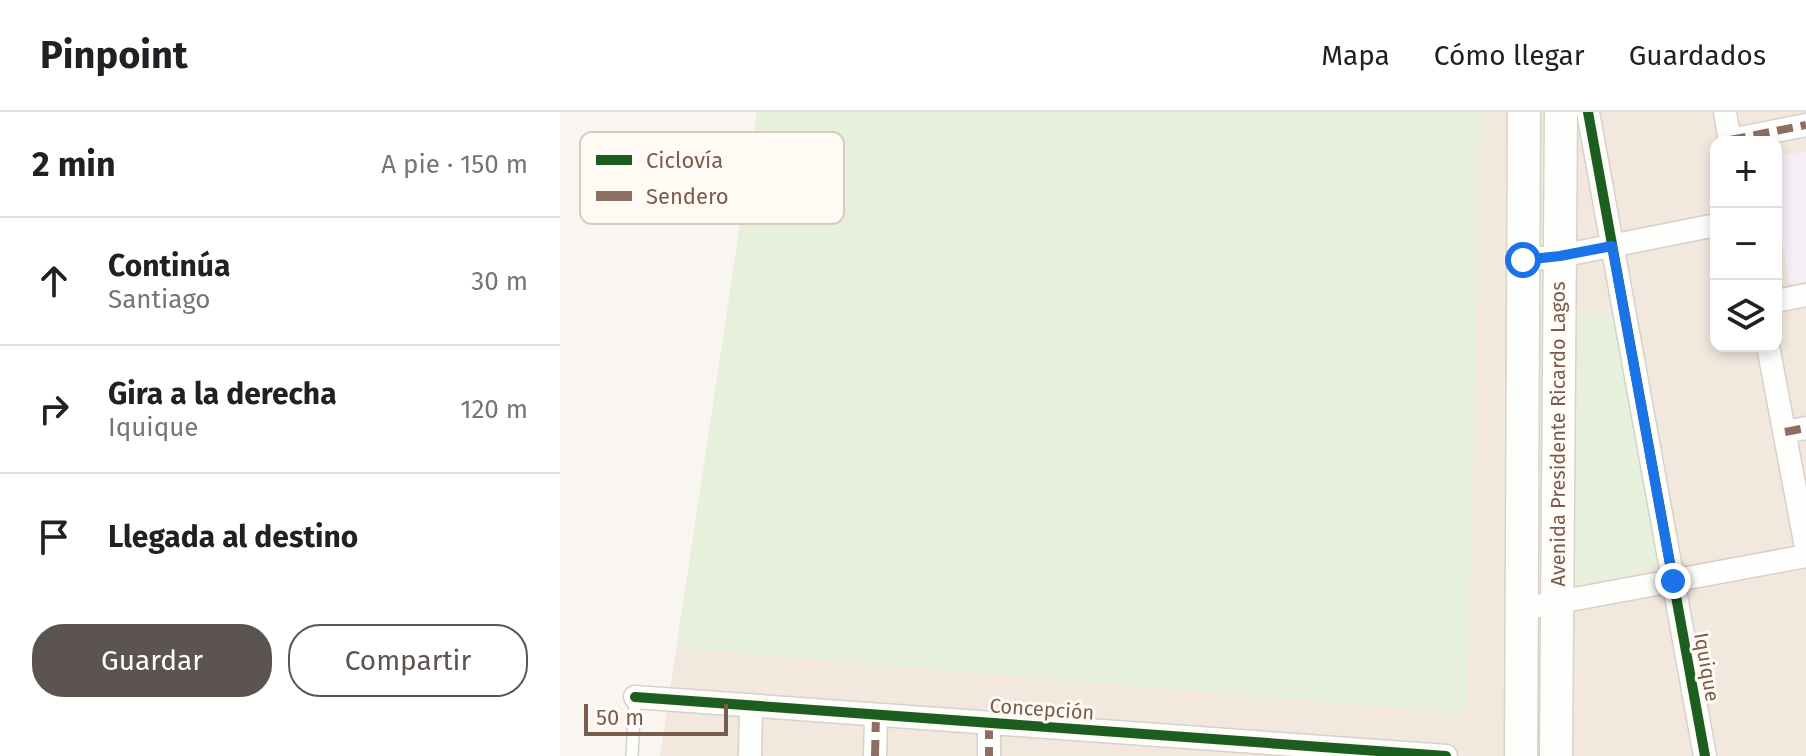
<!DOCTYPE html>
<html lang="es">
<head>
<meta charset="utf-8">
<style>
  :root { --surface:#fff; --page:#f2f2f2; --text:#202124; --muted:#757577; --line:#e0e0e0; --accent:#5c5450 }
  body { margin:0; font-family:"Fira Sans",sans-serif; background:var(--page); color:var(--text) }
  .controls { position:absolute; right:24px; top:24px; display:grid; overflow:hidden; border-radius:16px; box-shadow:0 4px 12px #0003 }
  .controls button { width:72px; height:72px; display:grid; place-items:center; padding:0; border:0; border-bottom:2px solid var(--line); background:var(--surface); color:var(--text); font:40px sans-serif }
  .scale { position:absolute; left:24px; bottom:20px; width:144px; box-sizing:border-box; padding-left:8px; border:4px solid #7a5c4d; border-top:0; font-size:22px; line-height:28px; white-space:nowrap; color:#7a5c4d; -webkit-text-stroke:6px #fffaf3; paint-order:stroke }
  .stop { position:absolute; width:24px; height:24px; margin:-18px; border:6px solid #1a73e8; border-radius:50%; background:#fff }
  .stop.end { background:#1a73e8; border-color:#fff; box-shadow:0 2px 8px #0008 }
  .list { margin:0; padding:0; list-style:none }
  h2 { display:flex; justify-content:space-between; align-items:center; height:104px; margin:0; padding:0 32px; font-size:34px }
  h2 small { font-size:26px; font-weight:400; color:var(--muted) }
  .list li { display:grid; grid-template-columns:52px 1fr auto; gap:24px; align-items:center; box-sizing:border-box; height:128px; padding:0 32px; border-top:2px solid var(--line) }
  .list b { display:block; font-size:30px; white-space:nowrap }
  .list p { margin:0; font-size:26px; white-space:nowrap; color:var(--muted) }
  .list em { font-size:26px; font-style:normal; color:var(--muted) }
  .actions { display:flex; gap:16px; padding:24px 32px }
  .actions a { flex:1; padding:18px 0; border:2px solid var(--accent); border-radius:32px; text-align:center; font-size:28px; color:var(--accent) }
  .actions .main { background:var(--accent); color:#fff }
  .icon { flex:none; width:44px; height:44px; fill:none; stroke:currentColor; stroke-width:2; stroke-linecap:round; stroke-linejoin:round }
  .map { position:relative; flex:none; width:1246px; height:644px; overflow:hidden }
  header { display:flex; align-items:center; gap:48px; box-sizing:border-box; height:112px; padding:0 40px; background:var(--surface); border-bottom:2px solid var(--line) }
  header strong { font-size:38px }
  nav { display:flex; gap:44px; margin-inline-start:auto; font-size:28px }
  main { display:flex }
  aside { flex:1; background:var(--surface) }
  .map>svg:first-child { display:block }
</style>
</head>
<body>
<header>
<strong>Pinpoint</strong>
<nav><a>Mapa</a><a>Cómo llegar</a><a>Guardados</a></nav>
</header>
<main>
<aside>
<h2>2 min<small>A pie · 150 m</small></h2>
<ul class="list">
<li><svg class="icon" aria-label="ahead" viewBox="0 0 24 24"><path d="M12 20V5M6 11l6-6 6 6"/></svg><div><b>Continúa</b><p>Santiago</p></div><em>30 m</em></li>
<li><svg class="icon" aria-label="right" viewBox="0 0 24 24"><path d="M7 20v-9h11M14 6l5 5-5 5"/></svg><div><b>Gira a la derecha</b><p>Iquique</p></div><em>120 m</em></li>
<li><svg class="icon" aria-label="arrive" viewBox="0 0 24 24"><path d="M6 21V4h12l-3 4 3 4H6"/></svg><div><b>Llegada al destino</b></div></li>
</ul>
<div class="actions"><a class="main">Guardar</a><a>Compartir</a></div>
</aside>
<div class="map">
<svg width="1246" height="644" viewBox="0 0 1246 644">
  <rect width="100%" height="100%" fill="#f9f5f0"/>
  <!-- residential -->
  <path fill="#f2e8de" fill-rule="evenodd" d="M 197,0 L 1246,0 L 1246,644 L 100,644 ZM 1156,30 L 1216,30 L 1216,234 L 1156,234 Z"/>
  <!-- education -->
  <path fill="#f6eef6" d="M 1246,39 L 1246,169 L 1230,172 L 1216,97 L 1216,45 Z"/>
  <!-- green -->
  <path fill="#e7f0db" d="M 197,0 L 921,0 L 907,602 L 117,536 Z
    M 974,0 L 992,0 L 987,644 L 970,644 Z
    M 1039,200 L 1056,207 L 1106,454 L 1012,475 L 1013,217 L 1022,201 Z"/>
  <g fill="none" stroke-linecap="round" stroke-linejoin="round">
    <defs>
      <path id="lane" d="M 72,644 L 75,585"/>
      <path id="street" d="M 1028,0 L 1145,644
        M 1165,0 L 1170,30
        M 1170,28 L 1246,13
        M 963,148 L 1000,144 L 1156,113
        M 1216,189 L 1246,183
        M 1208,234 L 1246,435
        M 1225,320 L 1246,316
        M 961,497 L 1246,444
        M 75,585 L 886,644
        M 429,611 L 429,644
        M 190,644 L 191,593
        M 315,644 L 316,603"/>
      <path id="secondary" d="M 961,644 L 964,0
        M 996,644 L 1001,0"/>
    </defs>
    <!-- lane casing -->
    <use href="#lane" stroke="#d7d1cb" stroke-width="14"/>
    <!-- street casing -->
    <use href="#street" stroke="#d7d1cb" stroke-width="25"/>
    <!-- secondary casing -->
    <use href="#secondary" stroke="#d9d2cb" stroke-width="35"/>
    <!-- lane -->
    <use href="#lane" stroke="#fefefd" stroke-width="11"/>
    <!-- street -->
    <use href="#street" stroke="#fefefd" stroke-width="22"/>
    <!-- secondary -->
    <use href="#secondary" stroke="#fefefd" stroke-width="32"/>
    <!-- quiet -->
    <path stroke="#8d6e63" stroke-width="8" stroke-dasharray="16 8" stroke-linecap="butt" d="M 1170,28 L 1246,13
      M 1225,320 L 1246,316
      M 429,611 L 429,644
      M 315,644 L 316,603"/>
    <defs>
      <path id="cycleway" d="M 1028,0 L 1145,644
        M 75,585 L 886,644"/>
    </defs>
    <!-- cycleway casing -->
    <use href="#cycleway" stroke="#fffaf3" stroke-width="15"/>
    <!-- cycleway -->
    <use href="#cycleway" stroke="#1b5e20" stroke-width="10"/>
  </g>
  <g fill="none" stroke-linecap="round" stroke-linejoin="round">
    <!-- route -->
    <path stroke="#1a73e8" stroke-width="10" d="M 963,148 L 1000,144 L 1052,134 L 1113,469"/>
  </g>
  <g text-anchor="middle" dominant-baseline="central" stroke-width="6" stroke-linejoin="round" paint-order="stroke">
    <!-- street labels -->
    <g font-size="20" fill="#7a5c4d" stroke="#fffaf3">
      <text transform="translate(998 322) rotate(-90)">Avenida Presidente Ricardo Lagos</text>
      <text transform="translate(1147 555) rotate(80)">Iquique</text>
      <text transform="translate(482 597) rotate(4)">Concepción</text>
    </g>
  </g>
  <!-- legend -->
  <rect x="20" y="20" width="264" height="92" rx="12" fill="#fffaf3" stroke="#d7cbc1" stroke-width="2"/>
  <rect x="36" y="43" width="36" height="10" fill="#1b5e20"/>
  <rect x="36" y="79" width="36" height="10" fill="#8d6e63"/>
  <g font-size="22" fill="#7a5c4d">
    <text x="86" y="56">Ciclovía</text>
    <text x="86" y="92">Sendero</text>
  </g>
</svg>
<div class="controls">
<button>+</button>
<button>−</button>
<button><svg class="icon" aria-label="layers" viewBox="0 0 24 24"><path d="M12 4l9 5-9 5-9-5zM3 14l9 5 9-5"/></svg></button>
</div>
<div class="scale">50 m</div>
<div class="stop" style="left:963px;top:148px"></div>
<div class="stop end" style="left:1113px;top:469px"></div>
</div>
</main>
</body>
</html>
